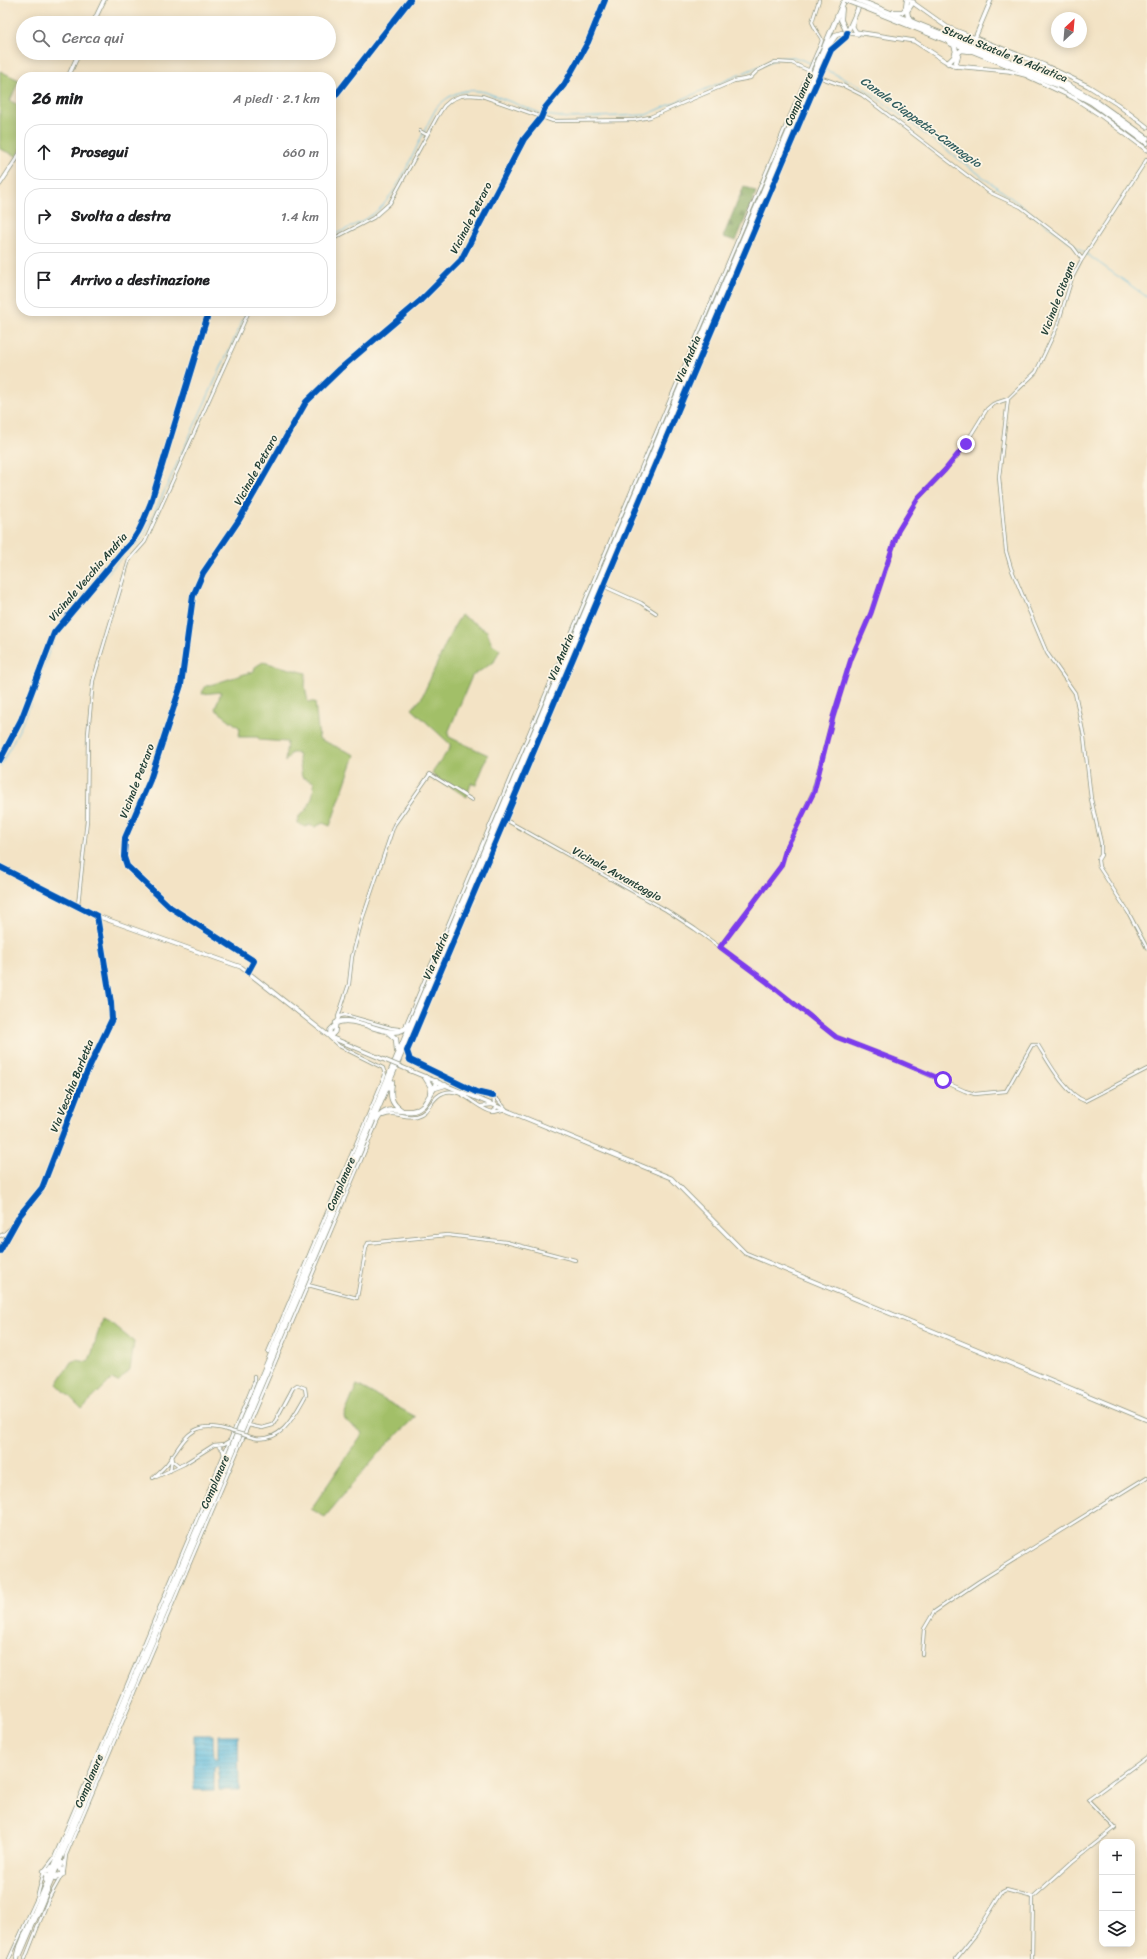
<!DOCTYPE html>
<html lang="it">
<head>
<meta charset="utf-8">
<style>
  :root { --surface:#fff; --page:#f2f2f2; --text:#202124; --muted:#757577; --line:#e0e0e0 }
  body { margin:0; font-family:Sriracha,sans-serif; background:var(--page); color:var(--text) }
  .controls { position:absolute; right:12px; bottom:12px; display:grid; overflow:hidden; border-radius:8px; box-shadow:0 2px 10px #0003 }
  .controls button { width:36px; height:36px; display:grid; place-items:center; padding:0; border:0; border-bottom:1px solid var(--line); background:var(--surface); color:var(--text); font:20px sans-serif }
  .compass { position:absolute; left:1051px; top:12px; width:36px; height:36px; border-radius:50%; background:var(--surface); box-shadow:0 2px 10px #0003; rotate:26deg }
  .stop { position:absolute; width:12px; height:12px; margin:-9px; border:3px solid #7c3aed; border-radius:50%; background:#fff }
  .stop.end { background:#7c3aed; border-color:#fff; box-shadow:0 1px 4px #0008 }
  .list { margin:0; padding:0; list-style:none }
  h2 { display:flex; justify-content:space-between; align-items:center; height:52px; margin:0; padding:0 16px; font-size:17px }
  h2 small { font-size:13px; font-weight:400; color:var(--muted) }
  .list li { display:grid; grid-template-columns:26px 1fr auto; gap:12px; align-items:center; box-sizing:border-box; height:56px; margin:0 8px 8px; padding:0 8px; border:1px solid var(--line); border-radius:16px }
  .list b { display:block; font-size:15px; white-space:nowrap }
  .list em { font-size:13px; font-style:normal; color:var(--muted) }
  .icon { flex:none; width:22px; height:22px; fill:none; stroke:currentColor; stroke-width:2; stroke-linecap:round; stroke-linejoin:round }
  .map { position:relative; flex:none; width:1147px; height:1959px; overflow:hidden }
  .search { position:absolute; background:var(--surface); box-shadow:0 2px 10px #0003; left:16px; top:16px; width:320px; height:44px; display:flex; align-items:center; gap:10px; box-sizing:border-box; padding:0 14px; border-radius:22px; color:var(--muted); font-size:15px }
  .panel { position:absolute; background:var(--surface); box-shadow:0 2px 10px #0003; left:16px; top:72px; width:320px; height:244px; border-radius:16px }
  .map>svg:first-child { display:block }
</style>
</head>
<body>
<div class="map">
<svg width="1147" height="1959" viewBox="0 0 1147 1959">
  <defs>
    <pattern id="forest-firs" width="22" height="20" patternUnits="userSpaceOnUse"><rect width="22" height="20" fill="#81a65c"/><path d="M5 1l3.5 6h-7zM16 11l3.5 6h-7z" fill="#69884d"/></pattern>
    <pattern id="water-rules" width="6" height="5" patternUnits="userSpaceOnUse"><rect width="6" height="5" fill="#61bddf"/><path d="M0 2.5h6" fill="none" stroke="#4f9bb6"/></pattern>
  </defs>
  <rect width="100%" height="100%" fill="#fcf5e5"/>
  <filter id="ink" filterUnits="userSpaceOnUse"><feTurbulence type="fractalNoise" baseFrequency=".025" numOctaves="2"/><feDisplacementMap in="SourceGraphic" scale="8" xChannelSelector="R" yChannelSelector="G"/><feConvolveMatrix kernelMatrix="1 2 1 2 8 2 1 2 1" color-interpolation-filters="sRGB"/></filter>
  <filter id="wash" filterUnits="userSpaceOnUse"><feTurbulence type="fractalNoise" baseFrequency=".012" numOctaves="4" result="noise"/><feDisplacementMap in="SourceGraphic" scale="16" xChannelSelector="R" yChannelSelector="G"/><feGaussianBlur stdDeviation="0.9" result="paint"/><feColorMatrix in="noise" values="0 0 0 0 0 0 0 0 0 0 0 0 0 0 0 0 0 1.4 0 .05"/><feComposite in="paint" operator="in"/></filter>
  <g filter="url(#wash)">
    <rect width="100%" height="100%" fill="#f3e3c5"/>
    <!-- green -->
    <path fill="#a2bf67" stroke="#607e4e" d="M 0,71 L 19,80 L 10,101 L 21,106 L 21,150 L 17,156 L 0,149 Z
      M 461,615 L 487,631 L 492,644 L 500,649 L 494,662 L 472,676 L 448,733 L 449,737 L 488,755 L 476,785 L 471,783 L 467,797 L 435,777 L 432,773 L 450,748 L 450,744 L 412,709 L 421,699 L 452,630 Z
      M 263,662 L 306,673 L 305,687 L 308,702 L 315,702 L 319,739 L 355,755 L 330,826 L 323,823 L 315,827 L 309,825 L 305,827 L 298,823 L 299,816 C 310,811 314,794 314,782 L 302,777 L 298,753 L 291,753 L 285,762 L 287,742 L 259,740 L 258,737 L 239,737 L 240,728 L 215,709 L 221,692 L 202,694 L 204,687 L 254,671 L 255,667 Z
      M 102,1319 L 112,1324 L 134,1342 L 130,1370 L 118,1382 L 112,1379 L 82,1409 L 57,1384 L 71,1362 L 76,1360 L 88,1362 L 92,1353 Z
      M 357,1385 L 416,1417 L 381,1450 L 325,1517 L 311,1509 L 363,1433 L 345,1420 L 344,1416 Z"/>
    <!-- forest -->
    <path fill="url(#forest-firs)" stroke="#507248" d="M 744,186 L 756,192 L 736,241 L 723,237 Z"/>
    <!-- water -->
    <path fill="url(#water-rules)" stroke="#407d8a" d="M 194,1735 L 213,1735 L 214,1758 L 218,1759 L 218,1735 L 238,1735 L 239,1790 L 219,1790 L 218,1766 L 214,1767 L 214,1790 L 194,1790 Z"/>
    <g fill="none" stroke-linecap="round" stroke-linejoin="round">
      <!-- stream -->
      <path stroke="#61bddf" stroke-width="1" d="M 824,69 L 861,86 L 1078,248 L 1147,297
        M 331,236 C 346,229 364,222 377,211 C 401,191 420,135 437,107 C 452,92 465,88 485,92 L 545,115 L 568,118 L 646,115 L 778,58 L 794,57 L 816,65
        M 0,767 L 25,718 L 48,654 L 56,635 L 125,553 L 143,538 L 247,311"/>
    </g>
  </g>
  <g filter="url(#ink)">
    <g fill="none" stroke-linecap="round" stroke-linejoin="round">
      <defs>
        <path id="street" d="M 819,77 L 844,86 L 862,95 L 989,192 L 1021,207 L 1073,247 L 1082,259
          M 331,101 L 410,0
          M 420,131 L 427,135
          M 331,240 L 373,218 L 390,203 L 437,117 L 444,106 L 451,100 L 460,96 L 469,95 L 482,96 L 553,121 L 634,120 L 650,117 L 734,81 L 750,78 L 757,71 L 775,62 L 792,63 L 810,71
          M 1008,399 L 999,477 L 1006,551 L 1011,568 L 1047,653 L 1075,693 L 1084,737 L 1091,799 L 1101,843 L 1101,855 L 1098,860 L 1099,867 L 1128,912 L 1147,948
          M 603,586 L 641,603 L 656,613
          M 0,760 L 21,720 L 54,633 L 122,552 C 139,536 143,522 151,502 L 209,311
          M 504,819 L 666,910 L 695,929 L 767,982 L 836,1037 L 898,1061 L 965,1091 L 975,1094 L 1006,1091 L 1032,1045 L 1038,1045 C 1048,1061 1066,1095 1085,1101 L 1147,1069
          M 78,905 L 87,820 L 88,734 L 93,681 L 129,560 L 145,542 L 249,311
          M 720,947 L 781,866 L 786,849 L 813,792 L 833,717 L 851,659 L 871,613 L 898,531 L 918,498 L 945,470 L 961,451 L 987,409 L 993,404 L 1008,399 L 1036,372 L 1057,327 L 1072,278 L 1081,261 L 1147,159
          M 248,972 L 254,961 L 170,907 L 127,866 L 124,857 L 125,838 L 150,780 L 181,685 L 193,596 L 203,573 L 239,520 L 306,402 L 340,369 L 420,301 L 461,260 L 524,139 L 541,118 L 545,108 L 564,85 L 588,42 L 605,0
          M 338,1017 L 349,984 L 352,957 L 362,920 L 394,825 L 430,774 L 472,800
          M 336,1023 L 340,1016 L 345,1015 L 391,1028 L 399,1029
          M 406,1024 L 814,59 C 826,31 823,47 812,22 L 819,0
          M 493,1096 L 476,1092 L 410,1060 L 407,1051 L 810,98 L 831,50 L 846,37 L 847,33
          M 481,1106 L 492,1105
          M 494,1112 L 506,1109 L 497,1099
          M 383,1116 C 395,1110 404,1119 416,1116 C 430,1113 431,1097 443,1093 C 461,1085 477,1110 493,1112 L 497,1107 L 494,1102 L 493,1096
          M 0,1236 C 14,1231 19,1207 35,1197
          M 0,1251 L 20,1215 L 42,1188 L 85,1076 L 112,1019 L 111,1003 L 97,916
          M 308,1285 L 357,1298 L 366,1248 L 368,1243 L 447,1235 L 506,1242 L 575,1260
          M 268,1352 L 385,1075 L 383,1068 L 339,1046 L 330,1038
          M 248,1425 L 262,1428 L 273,1425 L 293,1388 L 297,1385 L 305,1388 L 306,1395 C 294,1416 282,1443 254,1438
          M 218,1445 L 223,1450 L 224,1456
          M 172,1455 L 173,1461 L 178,1465 L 181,1465
          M 170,1471 L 172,1459
          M 156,1477 L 184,1464 L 214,1445 L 224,1444 L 229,1441
          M 153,1478 C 158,1473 163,1469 167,1464 C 185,1440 190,1419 227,1430
          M 922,1654 L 924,1629 L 934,1612 L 978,1582 L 1147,1477
          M 1033,1897 L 1073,1861 L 1115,1828 L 1088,1800 L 1147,1757
          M 9,1959 L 37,1898 L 44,1871 L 54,1858 L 254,1383 L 254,1376
          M 25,1959 L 49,1898 L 64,1871 L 66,1855 L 378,1120
          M 956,1959 L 976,1934 L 1002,1892 L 1006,1890 L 1033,1897 L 1032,1959"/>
        <path id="secondary" d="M 909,0 L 947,27 L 1044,65 L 1088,86 L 1117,104 L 1147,127
          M 853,21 L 853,27 L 856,32 L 914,41 L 945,61 L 955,66 L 1009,71 L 1025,75 L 1074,98 L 1100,115 L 1147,150
          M 93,23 L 104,0
          M 847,33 L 858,34
          M 975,38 L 991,0
          M 68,77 L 79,53
          M 0,184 L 21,152
          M 0,867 L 100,917 L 241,967 L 330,1037 L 380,1058
          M 330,1037 L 335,1032 L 336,1023
          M 330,1037 L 330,1030 L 336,1024
          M 411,1071 L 671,1178 L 745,1253 L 1147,1420"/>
        <path id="primary" d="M 842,9 L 841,20 L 847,33
          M 847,33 L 860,4"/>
        <path id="highway" d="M 868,4 L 1066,84 L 1094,100 L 1147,138
          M 866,8 L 1062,87 L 1091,102 L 1147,143
          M 894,12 L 903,12 L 906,8 L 907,0
          M 912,20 L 908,17 L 907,11 L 913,2
          M 948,63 L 954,57 L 956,51 L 954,45 L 950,43
          M 955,66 L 959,52 L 962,50 L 970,51
          M 336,1023 C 358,1013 394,1046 409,1024
          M 388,1032 L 396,1039 L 397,1051
          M 425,1077 L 431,1087 L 430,1094
          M 392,1082 C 390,1095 390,1103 401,1110
          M 435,1088 L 445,1085
          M 377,1120 C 388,1100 407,1119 421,1107 C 426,1104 427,1099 430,1095 C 433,1089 436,1087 436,1081
          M 55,1879 L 57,1876 L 63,1874 L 60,1867 L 62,1863
          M 46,1880 L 48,1876 L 44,1871 L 50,1870 L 52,1867
          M 20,1954 L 809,91 L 831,42 L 836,35 L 842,33
          M 17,1959 L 20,1947 L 843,3"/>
      </defs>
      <!-- street casing -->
      <use href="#street" stroke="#89907c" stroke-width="4"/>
      <!-- secondary casing -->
      <use href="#secondary" stroke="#89907c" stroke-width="5"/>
      <!-- primary casing -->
      <use href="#primary" stroke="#89907c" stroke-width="5.5"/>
      <!-- highway casing -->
      <use href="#highway" stroke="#89907c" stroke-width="6"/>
      <!-- street -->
      <use href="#street" stroke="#fff" stroke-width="2.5"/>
      <!-- secondary -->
      <use href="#secondary" stroke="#fff" stroke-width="3.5"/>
      <!-- primary -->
      <use href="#primary" stroke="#fff" stroke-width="4"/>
      <!-- highway -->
      <use href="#highway" stroke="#fff" stroke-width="4.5"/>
      <defs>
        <path id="street-bridge" d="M 227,1430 L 254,1438"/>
        <path id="secondary-bridge" d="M 380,1058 L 411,1071"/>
        <path id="highway-bridge" d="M 845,0 L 866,8
          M 858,0 L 868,4"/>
      </defs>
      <!-- street-bridge casing -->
      <use href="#street-bridge" stroke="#89907c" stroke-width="4" stroke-linecap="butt"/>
      <!-- secondary-bridge casing -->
      <use href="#secondary-bridge" stroke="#89907c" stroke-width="5" stroke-linecap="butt"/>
      <!-- highway-bridge casing -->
      <use href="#highway-bridge" stroke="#89907c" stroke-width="6" stroke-linecap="butt"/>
      <!-- street-bridge -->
      <use href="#street-bridge" stroke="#fff" stroke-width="2.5"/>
      <!-- secondary-bridge -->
      <use href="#secondary-bridge" stroke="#fff" stroke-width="3.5"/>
      <!-- highway-bridge -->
      <use href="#highway-bridge" stroke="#fff" stroke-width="4.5"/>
      <defs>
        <path id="cycleway" d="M 331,101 L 410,0
          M 0,760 L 21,720 L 54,633 L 122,552 C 139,536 143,522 151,502 L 209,311
          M 0,867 L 97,916 L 111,1003 L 112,1019 L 85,1076 L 42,1188 L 20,1215 L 0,1251
          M 248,972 L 254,961 L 170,907 L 127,866 L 124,857 L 125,838 L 150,780 L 181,685 L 193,596 L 203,573 L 239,520 L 306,402 L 340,369 L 420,301 L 461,260 L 524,139 L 541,118 L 545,108 L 564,85 L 588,42 L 605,0
          M 493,1096 L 476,1092 L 410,1060 L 407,1051 L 810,98 L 831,50 L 846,37 L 847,33"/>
      </defs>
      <!-- cycleway casing -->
      <use href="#cycleway" stroke="#fcf5e5" stroke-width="8"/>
      <!-- cycleway -->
      <use href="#cycleway" stroke="#0057b8" stroke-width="6"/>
    </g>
  </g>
  <g fill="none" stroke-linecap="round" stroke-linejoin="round" filter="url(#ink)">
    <!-- route -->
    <path stroke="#7c3aed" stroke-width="5" d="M 943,1080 L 898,1061 L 836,1037 L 767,982 L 720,947 L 781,866 L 786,849 L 814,792 L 833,717 L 851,659 L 871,613 L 898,531 L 918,498 L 945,470 L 966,444"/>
  </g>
  <g text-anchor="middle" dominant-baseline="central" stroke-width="3.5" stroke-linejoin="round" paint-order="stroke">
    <!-- street labels -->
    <g font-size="11" fill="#1f3d34" stroke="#fcf5e5">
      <text transform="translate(1005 54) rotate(22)">Strada Statale 16 Adriatica</text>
      <text transform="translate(799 99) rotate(-67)">Complanare</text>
      <text transform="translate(471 218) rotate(-63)">Vicinale Petraro</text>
      <text transform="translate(1058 298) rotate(-69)">Vicinale Citogna</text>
      <text transform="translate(688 359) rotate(-67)">Via Andria</text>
      <text transform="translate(256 470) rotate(-61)">Vicinale Petraro</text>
      <text transform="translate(88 577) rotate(-49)">Vicinale Vecchia Andria</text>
      <text transform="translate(561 657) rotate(-67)">Via Andria</text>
      <text transform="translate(137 781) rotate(-69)">Vicinale Petraro</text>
      <text transform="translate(617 874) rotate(29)">Vicinale Avvantaggio</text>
      <text transform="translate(436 956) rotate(-67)">Via Andria</text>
      <text transform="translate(72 1086) rotate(-68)">Via Vecchia Barletta</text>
      <text transform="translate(341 1184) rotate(-67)">Complanare</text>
      <text transform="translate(215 1482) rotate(-67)">Complanare</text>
      <text transform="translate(89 1781) rotate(-67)">Complanare</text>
    </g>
    <!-- water labels -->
    <g font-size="12" font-style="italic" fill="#305d5f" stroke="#fcf5e5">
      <text transform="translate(921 122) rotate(36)">Canale Ciappetta-Camaggio</text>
    </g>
  </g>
</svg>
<div class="controls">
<button>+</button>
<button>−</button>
<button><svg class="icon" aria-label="layers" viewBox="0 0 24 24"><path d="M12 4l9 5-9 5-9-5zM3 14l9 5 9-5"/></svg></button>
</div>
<svg class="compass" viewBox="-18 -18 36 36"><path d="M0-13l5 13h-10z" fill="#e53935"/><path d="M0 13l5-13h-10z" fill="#757577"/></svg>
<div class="stop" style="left:943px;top:1080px"></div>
<div class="stop end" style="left:966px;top:444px"></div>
<div class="search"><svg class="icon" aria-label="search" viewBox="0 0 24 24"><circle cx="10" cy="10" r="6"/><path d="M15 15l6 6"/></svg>Cerca qui</div>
<section class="panel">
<h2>26 min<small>A piedi · 2.1 km</small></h2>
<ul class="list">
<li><svg class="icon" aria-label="ahead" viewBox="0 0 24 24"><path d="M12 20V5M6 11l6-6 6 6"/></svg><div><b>Prosegui</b></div><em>660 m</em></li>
<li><svg class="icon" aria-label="right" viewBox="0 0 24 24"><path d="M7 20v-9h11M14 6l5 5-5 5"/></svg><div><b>Svolta a destra</b></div><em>1.4 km</em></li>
<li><svg class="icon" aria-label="arrive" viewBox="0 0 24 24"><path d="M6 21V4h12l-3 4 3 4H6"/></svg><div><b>Arrivo a destinazione</b></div></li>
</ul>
</section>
</div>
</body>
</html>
